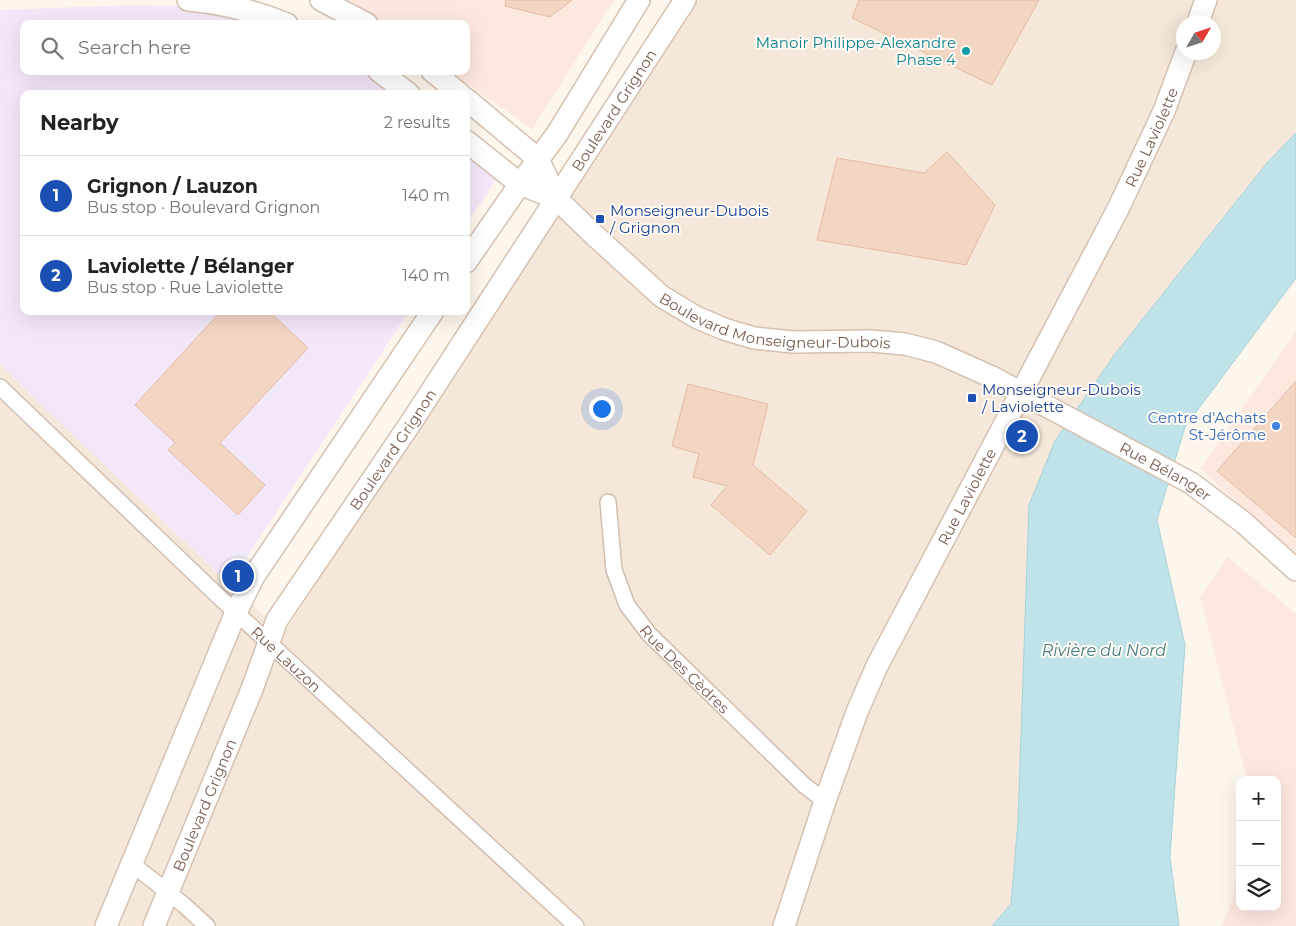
<!DOCTYPE html>
<html lang="en">
<head>
<meta charset="utf-8">
<style>
  :root { --surface:#fff; --page:#f6f6f6; --text:#222; --muted:#767676; --line:#e0e0e0; --accent:#ea580c }
  body { margin:0; font-family:Montserrat,sans-serif; background:var(--page); color:var(--text) }
  .controls { position:absolute; right:15px; bottom:15px; display:grid; overflow:hidden; border-radius:10px; box-shadow:0 5px 20px #0002 }
  .controls button { width:45px; height:45px; display:grid; place-items:center; padding:0; border:0; border-bottom:1px solid var(--line); background:var(--surface); color:var(--text); font:25px sans-serif }
  .compass { position:absolute; left:1176px; top:15px; width:45px; height:45px; border-radius:50%; background:var(--surface); box-shadow:0 5px 20px #0002; rotate:51deg }
  .you { position:absolute; left:601px; top:408px; width:18px; height:18px; margin:-12px; border:4px solid #fff; border-radius:50%; background:#1a73e8; box-shadow:0 0 0 8px #1a73e833 }
  .badge { display:grid; place-items:center; width:32px; height:32px; border-radius:50%; background:var(--accent); color:#fff; font-size:16px; font-weight:700 }
  .pin { position:absolute; translate:-50% -50%; border:2px solid #fff; box-shadow:0 1px 5px #0006 }
  .list { margin:0; padding:0; list-style:none }
  h2 { display:flex; justify-content:space-between; align-items:center; height:65px; margin:0; padding:0 20px; font-size:21px }
  h2 small { font-size:16px; font-weight:400; color:var(--muted) }
  .list li { display:grid; grid-template-columns:32px 1fr auto; gap:15px; align-items:center; box-sizing:border-box; height:80px; padding:0 20px; border-top:1px solid var(--line) }
  .list b { display:block; font-size:19px; white-space:nowrap }
  .list p { margin:0; font-size:16px; white-space:nowrap; color:var(--muted) }
  .list em { font-size:16px; font-style:normal; color:var(--muted) }
  .icon { flex:none; width:28px; height:28px; fill:none; stroke:currentColor; stroke-width:2; stroke-linecap:round; stroke-linejoin:round }
  .map { position:relative; flex:none; width:1296px; height:926px; overflow:hidden }
  .search { position:absolute; background:var(--surface); box-shadow:0 5px 20px #0002; left:20px; top:20px; width:450px; height:55px; display:flex; align-items:center; gap:12px; box-sizing:border-box; padding:0 18px; border-radius:10px; color:var(--muted); font-size:19px }
  .panel { position:absolute; background:var(--surface); box-shadow:0 5px 20px #0002; left:20px; top:90px; width:450px; height:225px; border-radius:10px }
  .map>svg:first-child { display:block }
</style>
</head>
<body>
<div class="map">
<svg width="1296" height="926" viewBox="0 0 1296 926">
  <rect width="100%" height="100%" fill="#fdf6ec"/>
  <!-- residential -->
  <path fill="#f5e8da" fill-rule="evenodd" d="M 698,0 L 1296,0 L 1296,133 L 1267,163 L 1018,822 L 1011,904 L 992,926 L 0,926 L 0,365 L 229,584 L 284,633 ZM 1184,22 L 1214,22 L 1214,52 L 1184,52 Z"/>
  <!-- commercial -->
  <path fill="#fde8e0" d="M 345,0 L 614,0 L 532,129 L 449,71 L 466,71 L 466,24 L 381,24 Z
    M 1296,331 L 1296,555 L 1200,469 Z
    M 1228,557 L 1296,614 L 1296,926 L 1221,926 L 1233,900 L 1240,845 L 1240,907 L 1277,907 L 1277,780 L 1247,780 L 1200,597 Z"/>
  <!-- education -->
  <path fill="#f3e8fa" d="M 134,5 L 238,7 L 278,24 L 24,24 L 24,71 L 364,71 L 393,94 L 24,94 L 24,311 L 409,311 L 229,584 L 0,365 L 0,10 Z
    M 466,152 L 498,177 L 466,225 Z"/>
  <!-- water -->
  <path fill="#bfe3e8" stroke="#a5d3da" d="M 1296,133 L 1296,278 L 1185,427 L 1157,520 L 1185,645 L 1170,857 L 1179,926 L 992,926 L 1011,904 L 1018,822 L 1029,505 L 1055,441 L 1115,354 L 1267,163 Z"/>
  <!-- building -->
  <path fill="#f3d5c3" stroke="#e6bba3" d="M 506,0 L 572,0 L 550,17 L 505,6 Z
    M 859,0 L 1039,0 L 992,85 L 852,18 Z
    M 947,152 L 995,205 L 966,265 L 817,240 L 837,158 L 924,173 Z
    M 221,311 L 269,311 L 308,348 L 220,443 L 265,485 L 238,515 L 168,450 L 175,443 L 135,405 Z
    M 1296,381 L 1296,538 L 1217,471 Z
    M 688,384 L 768,404 L 753,465 L 807,511 L 770,555 L 711,505 L 727,486 L 693,477 L 699,454 L 672,446 Z"/>
  <g fill="none" stroke-linecap="round" stroke-linejoin="round">
    <defs>
      <g id="street">
        <path id="s1" d="M 0,387 L 216,594 L 576,926"/>
        <path id="s2" d="M 608,502 L 614,570 L 627,605 L 649,634 L 805,786 L 825,801"/>
        <path d="M 132,864 L 184,905 L 207,926"/>
      </g>
      <g id="secondary">
        <path d="M 188,0 C 222,3 255,11 287,24"/>
        <path d="M 321,0 L 367,24"/>
        <path d="M 1198,22 L 1206,0"/>
        <path d="M 379,71 L 409,94"/>
        <path d="M 432,71 L 460,94"/>
        <path id="s3" d="M 466,99 L 538,159 L 557,199 L 591,232 L 661,296 L 696,317 L 724,329 L 754,338 L 793,342 L 871,341 L 905,344 L 936,352 L 992,377 L 1191,483 L 1244,523 L 1296,570"/>
        <path d="M 466,141 L 520,184 L 557,199"/>
        <path d="M 466,262 L 520,184 L 557,134 L 639,0"/>
        <path d="M 106,926 L 236,612 L 254,576 L 433,311"/>
        <path id="s4" d="M 154,926 L 252,689 L 277,620 L 412,421 L 685,0"/>
        <path id="s5" d="M 784,926 L 825,801 L 857,712 L 877,666 L 1118,209 L 1164,111 L 1186,52"/>
      </g>
    </defs>
    <!-- street casing -->
    <use href="#street" stroke="#d1beb0" stroke-width="18"/>
    <!-- secondary casing -->
    <use href="#secondary" stroke="#d6c0b0" stroke-width="24"/>
    <!-- street -->
    <use href="#street" stroke="#fff" stroke-width="15"/>
    <!-- secondary -->
    <use href="#secondary" stroke="#fff" stroke-width="21"/>
  </g>
  <!-- markers -->
  <circle fill="#0f9aa8" stroke="#fffaf3" stroke-width="2" cx="966" cy="51" r="5"/>
  <g fill="#1a4fb4" stroke="#fffaf3" stroke-width="2">
    <rect x="595" y="214" width="10" height="10" rx="2.5"/>
    <rect x="967" y="393" width="10" height="10" rx="2.5"/>
  </g>
  <circle fill="#3f7fe0" stroke="#fffaf3" stroke-width="2" cx="1276" cy="426" r="5"/>
  <g text-anchor="middle" dominant-baseline="central" stroke-width="4" stroke-linejoin="round" paint-order="stroke">
    <!-- culture labels -->
    <g font-size="15" fill="#0d838f" stroke="#fffaf3" text-anchor="end">
      <text x="956" y="42">Manoir Philippe-Alexandre<tspan x="956" dy="17">Phase 4</tspan></text>
    </g>
    <!-- street labels -->
    <g font-size="15" fill="#7a5c4d" stroke="#fffaf3">
      <text stroke="none"><textPath href="#s4" startOffset="941">Boulevard Grignon</textPath></text>
      <text stroke="none"><textPath href="#s5" startOffset="872">Rue Laviolette</textPath></text>
      <text stroke="none"><textPath href="#s3" startOffset="400">Boulevard Monseigneur-Dubois</textPath></text>
      <text stroke="none"><textPath href="#s4" startOffset="536">Boulevard Grignon</textPath></text>
      <text stroke="none"><textPath href="#s3" startOffset="825">Rue Bélanger</textPath></text>
      <text stroke="none"><textPath href="#s5" startOffset="468">Rue Laviolette</textPath></text>
      <text stroke="none"><textPath href="#s1" startOffset="395">Rue Lauzon</textPath></text>
      <text stroke="none"><textPath href="#s2" startOffset="192">Rue Des Cèdres</textPath></text>
      <text stroke="none"><textPath href="#s4" startOffset="131">Boulevard Grignon</textPath></text>
    </g>
    <!-- transit labels -->
    <g font-size="15" fill="#164399" stroke="#fffaf3" text-anchor="start">
      <text x="610" y="210">Monseigneur-Dubois<tspan x="610" dy="17">/ Grignon</tspan></text>
      <text x="982" y="389">Monseigneur-Dubois<tspan x="982" dy="17">/ Laviolette</tspan></text>
    </g>
    <!-- shop labels -->
    <g font-size="15" fill="#366cbe" stroke="#fffaf3" text-anchor="end">
      <text x="1266" y="417">Centre d'Achats<tspan x="1266" dy="17">St-Jérôme</tspan></text>
    </g>
    <!-- water labels -->
    <g font-size="16" font-style="italic" fill="#437c86" stroke="#fffaf3">
      <text x="1104" y="650">Rivière du Nord</text>
    </g>
  </g>
</svg>
<div class="controls">
<button>+</button>
<button>−</button>
<button><svg class="icon" aria-label="layers" viewBox="0 0 24 24"><path d="M12 4l9 5-9 5-9-5zM3 14l9 5 9-5"/></svg></button>
</div>
<svg class="compass" viewBox="-18 -18 36 36"><path d="M0-13l5 13h-10z" fill="#e53935"/><path d="M0 13l5-13h-10z" fill="#767676"/></svg>
<div class="you"></div>
<div class="pin badge" style="left:238px;top:576px;background:#1a4fb4">1</div>
<div class="pin badge" style="left:1022px;top:436px;background:#1a4fb4">2</div>
<div class="search"><svg class="icon" aria-label="search" viewBox="0 0 24 24"><circle cx="10" cy="10" r="6"/><path d="M15 15l6 6"/></svg>Search here</div>
<section class="panel">
<h2>Nearby<small>2 results</small></h2>
<ul class="list">
<li><span class="badge" style="background:#1a4fb4">1</span><div><b>Grignon / Lauzon</b><p>Bus stop · Boulevard Grignon</p></div><em>140 m</em></li>
<li><span class="badge" style="background:#1a4fb4">2</span><div><b>Laviolette / Bélanger</b><p>Bus stop · Rue Laviolette</p></div><em>140 m</em></li>
</ul>
</section>
</div>
</body>
</html>
